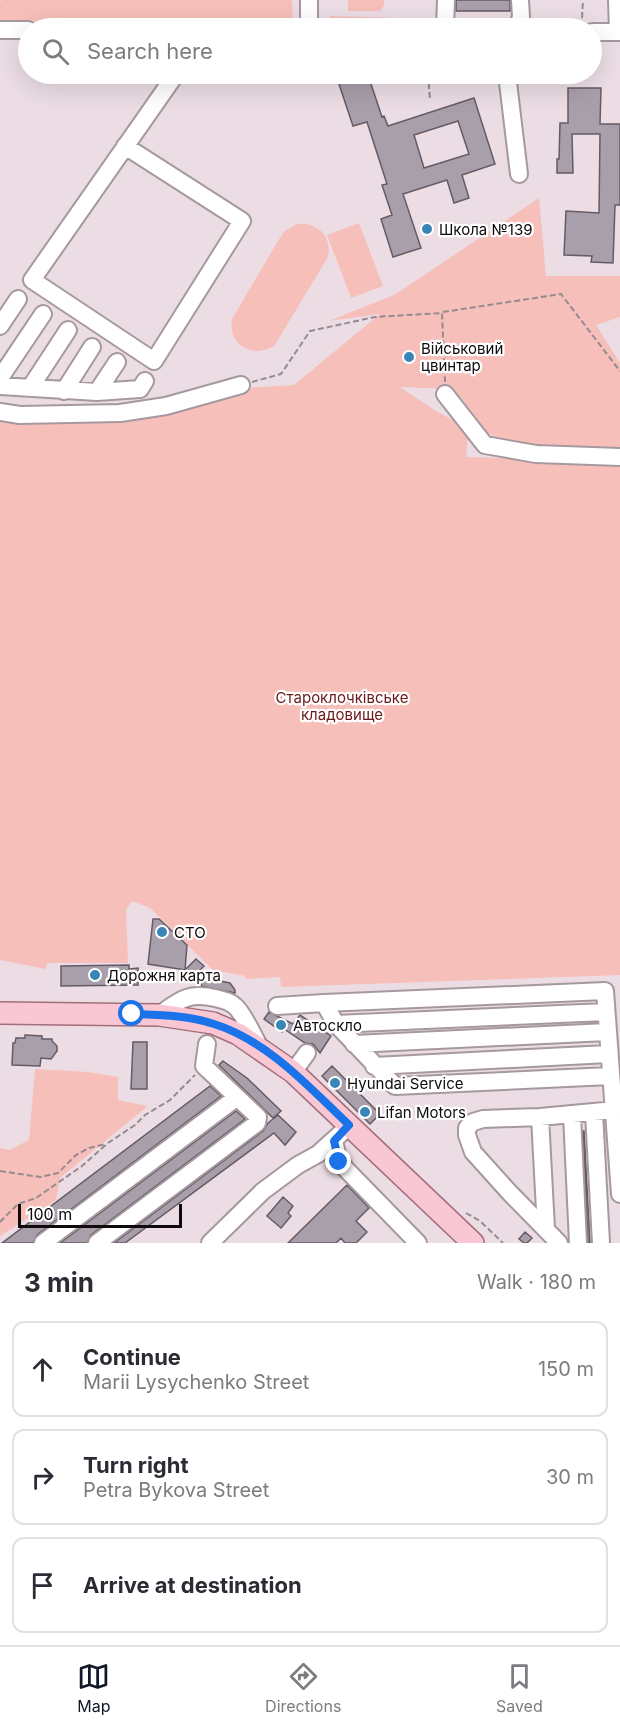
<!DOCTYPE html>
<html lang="en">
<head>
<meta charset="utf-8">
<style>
  :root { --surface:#fff; --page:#f2f2f3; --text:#2b2b33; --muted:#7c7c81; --line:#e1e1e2; --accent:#111827 }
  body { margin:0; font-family:Inter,sans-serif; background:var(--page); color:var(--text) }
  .scale { position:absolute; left:18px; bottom:15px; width:164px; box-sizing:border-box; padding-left:6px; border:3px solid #0f0a0d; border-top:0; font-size:16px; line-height:21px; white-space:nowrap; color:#0f0a0d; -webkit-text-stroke:4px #fff; paint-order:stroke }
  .stop { position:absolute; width:18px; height:18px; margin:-14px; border:4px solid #1a73e8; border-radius:50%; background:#fff }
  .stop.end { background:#1a73e8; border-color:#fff; box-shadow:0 2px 6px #0008 }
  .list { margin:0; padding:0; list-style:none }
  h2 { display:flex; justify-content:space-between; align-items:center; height:78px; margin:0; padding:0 24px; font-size:26px }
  h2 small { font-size:20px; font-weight:400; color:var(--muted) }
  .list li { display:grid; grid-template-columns:39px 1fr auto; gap:18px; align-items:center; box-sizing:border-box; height:96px; margin:0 12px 12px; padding:0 12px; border:2px solid var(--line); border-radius:12px }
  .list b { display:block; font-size:22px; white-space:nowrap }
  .list p { margin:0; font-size:20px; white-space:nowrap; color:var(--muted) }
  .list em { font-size:20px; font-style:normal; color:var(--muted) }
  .icon { flex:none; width:33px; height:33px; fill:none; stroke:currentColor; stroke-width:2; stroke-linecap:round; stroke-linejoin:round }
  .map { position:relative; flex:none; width:620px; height:1243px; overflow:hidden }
  .search { position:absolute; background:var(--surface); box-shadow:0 6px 24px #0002; left:18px; right:18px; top:18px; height:66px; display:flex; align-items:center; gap:15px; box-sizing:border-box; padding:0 21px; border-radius:33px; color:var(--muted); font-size:22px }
  .sheet { height:402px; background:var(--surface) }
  nav { display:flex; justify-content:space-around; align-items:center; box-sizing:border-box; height:84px; border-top:2px solid var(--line); background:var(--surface); font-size:16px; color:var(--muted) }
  nav a { display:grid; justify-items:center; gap:3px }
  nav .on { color:var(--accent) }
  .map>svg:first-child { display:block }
</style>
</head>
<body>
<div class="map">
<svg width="620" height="1243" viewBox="0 0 620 1243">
  <rect width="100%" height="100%" fill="#ecdde5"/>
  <!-- green -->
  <path fill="#f7bfba" d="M 3,0 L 292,0 L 293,22 L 0,22 L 0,1 Z
    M 348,0 L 384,0 L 384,5 L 380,11 L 348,11 Z
    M 330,16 L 434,19 L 433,28 L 330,25 Z
    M 539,198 L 546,276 L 620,276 L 620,317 L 596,325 L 620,363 L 620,448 L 510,445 L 484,431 L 460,396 L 450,394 L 450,389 L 400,387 L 439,413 L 458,422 L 468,437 L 466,457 L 620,461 L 620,975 L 281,987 L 280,977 L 246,979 L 245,976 L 213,970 L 150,908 L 132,901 L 126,910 L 128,963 L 47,963 L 46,969 L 0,960 L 0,417 L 36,419 L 243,388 L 294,385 L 380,314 L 329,321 L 396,294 Z
    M 359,223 L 383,286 L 351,298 L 327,235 Z
    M 297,224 C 318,222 332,236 328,257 L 275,345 C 253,360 227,345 232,319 L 281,236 L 285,231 Z
    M 35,1069 L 88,1072 L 118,1077 L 118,1100 L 148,1106 L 60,1178 L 56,1200 L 0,1236 L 0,1148 L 9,1150 L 29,1140 Z"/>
  <!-- building -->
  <path fill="#a99faa" stroke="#645b65" stroke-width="1.5" fill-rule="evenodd" d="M 456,0 L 510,0 L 510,11 L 456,11 Z
    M 110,74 L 158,74 L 158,81 L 110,83 Z
    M 368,75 L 382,117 L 384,116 L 388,126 L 474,98 L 495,164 L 462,175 L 469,198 L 454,203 L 447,180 L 403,194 L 421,248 L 393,257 L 381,219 L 392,215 L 382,185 L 387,184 L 367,122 L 353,126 L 339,84 ZM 458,121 L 469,154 L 424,168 L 414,135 Z
    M 568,88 L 601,88 L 600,124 L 620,124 L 620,205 L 615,205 L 613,263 L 591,262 L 592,256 L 564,255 L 566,211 L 599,213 L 600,134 L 572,134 L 573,173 L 557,173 L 557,159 L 559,159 L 560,123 L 568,123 Z
    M 153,919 L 159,919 L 187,945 L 185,970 L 148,964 Z
    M 196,959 L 204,966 L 193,977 L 185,970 Z
    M 129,965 L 129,969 L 138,968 L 138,985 L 61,986 L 61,966 Z
    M 195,976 L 230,983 L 235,990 L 235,993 L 202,986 Z
    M 269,1012 L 293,1024 L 300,1015 L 331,1036 L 320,1053 L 313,1044 L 305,1043 L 284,1029 L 282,1032 L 264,1019 Z
    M 25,1035 L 42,1036 L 42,1039 L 52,1039 L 52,1041 L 57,1046 L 57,1051 L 51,1059 L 41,1058 L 40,1066 L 12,1065 L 13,1043 L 15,1043 L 16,1038 L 25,1038 Z
    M 133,1042 L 147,1042 L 147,1089 L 131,1089 Z
    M 223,1061 L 247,1078 L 281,1111 L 273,1118 L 219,1065 Z
    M 332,1066 L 380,1114 L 370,1124 L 322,1076 Z
    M 210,1086 L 221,1096 L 37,1235 L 33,1243 L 2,1243 Z
    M 236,1111 L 245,1119 L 91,1235 L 87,1243 L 60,1243 Z
    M 278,1115 L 296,1132 L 285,1145 L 274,1133 L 125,1243 L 114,1243 L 263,1131 L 268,1123 Z
    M 583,1131 L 584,1131 L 590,1243 L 588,1243 Z
    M 347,1185 L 369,1208 L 356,1221 L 367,1232 L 356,1243 L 345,1243 L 341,1238 L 336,1243 L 288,1243 Z
    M 283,1197 L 293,1206 L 288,1213 L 291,1216 L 281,1228 L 267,1216 Z
    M 525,1232 L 532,1238 L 527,1243 L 524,1243 L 519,1239 Z"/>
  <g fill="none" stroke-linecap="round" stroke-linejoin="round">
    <defs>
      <path id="minor" d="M 617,0 L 618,32
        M 309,28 L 309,0
        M 445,28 L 446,0
        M 517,28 L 521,17 L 520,0
        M 0,30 L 28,30
        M 592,32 L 620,32
        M 507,74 L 519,174
        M 125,146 L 242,221 L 154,361 L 32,280 L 176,74
        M 0,326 L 18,299
        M 0,378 L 43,314
        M 0,386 L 97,392 L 140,389 L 145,381
        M 30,388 L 68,330
        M 64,391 L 92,347
        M 97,392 L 117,362
        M 445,394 L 485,445 L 536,454 L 620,457
        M 0,412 L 20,415 L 120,413 L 166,406 L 241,385
        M 324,1003 L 605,991 L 620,1194
        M 277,1006 L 324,1003 L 336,1024 L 395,1086 L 610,1076
        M 159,1015 C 180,1000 188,992 215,998 C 223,1000 230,1001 236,1007 C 246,1018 253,1035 260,1048
        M 336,1024 L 606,1012
        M 354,1044 L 607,1032
        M 374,1066 L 608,1054
        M 293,1072 L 307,1053
        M 594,1113 L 601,1243
        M 572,1115 L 578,1243
        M 540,1117 L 546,1229
        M 334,1141 L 339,1162 L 418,1243
        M 43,1243 L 236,1098
        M 97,1243 L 257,1123 L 258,1117 L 204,1066 L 207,1044
        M 210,1243 L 263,1191 L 298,1165 L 318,1154 L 349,1126
        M 559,1243 L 509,1192 L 473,1152 L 467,1135 L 467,1128 L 473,1122 L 483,1119 L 540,1117 L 615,1110 L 620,1107"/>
      <path id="major" d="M 0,1013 L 159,1015 L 213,1023 L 238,1034 L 293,1072 L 473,1243"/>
    </defs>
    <!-- minor casing -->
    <use href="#minor" stroke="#a6989f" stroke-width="20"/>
    <!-- major casing -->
    <use href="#major" stroke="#a46d7a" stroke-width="24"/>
    <!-- path -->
    <path stroke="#958a90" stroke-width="2" stroke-dasharray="6 3" stroke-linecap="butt" d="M 582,18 L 583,0
      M 428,74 L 430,100
      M 443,312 L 561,294 L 620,371
      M 252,382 L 281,374 L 310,331 L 375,317 L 442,313 L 445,382
      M 0,1171 L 40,1177 L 58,1173 L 76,1155 L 89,1148 L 106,1144
      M 466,1213 L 480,1221 L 503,1243
      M 0,1222 L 18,1204 L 36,1198 L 82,1166 L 108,1143 L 135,1125 L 145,1115 L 170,1100 L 195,1075"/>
    <!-- minor -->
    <use href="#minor" stroke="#fff" stroke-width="16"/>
    <!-- major -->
    <use href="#major" stroke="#f8c7d3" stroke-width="21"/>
  </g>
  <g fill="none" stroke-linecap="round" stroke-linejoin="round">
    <!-- route -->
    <path stroke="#1a73e8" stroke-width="8" d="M 132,1014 C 158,1015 188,1015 214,1024 C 268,1041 309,1087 349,1125 L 334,1141 L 339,1162"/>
  </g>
  <!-- markers -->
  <g fill="#3885b8" stroke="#fff" stroke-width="2">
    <circle cx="427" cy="229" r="6"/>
    <circle cx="409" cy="357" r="6"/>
    <circle cx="162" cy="932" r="6"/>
    <circle cx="95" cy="975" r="6"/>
    <circle cx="281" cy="1025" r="6"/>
    <circle cx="335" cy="1083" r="6"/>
    <circle cx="365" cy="1112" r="6"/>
  </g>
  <g text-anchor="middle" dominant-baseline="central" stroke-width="4.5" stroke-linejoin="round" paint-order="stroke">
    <!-- poi labels -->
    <g font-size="15" fill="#0f0a0d" stroke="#fff" text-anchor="start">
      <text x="439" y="229">Школа №139</text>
      <text x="421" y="348">Військовий<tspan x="421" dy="17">цвинтар</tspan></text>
      <text x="174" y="932">СТО</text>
      <text x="107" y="975">Дорожня карта</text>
      <text x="293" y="1025">Автоскло</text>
      <text x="347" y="1083">Hyundai Service</text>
      <text x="377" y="1112">Lifan Motors</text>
    </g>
    <!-- park labels -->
    <g font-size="15" fill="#6b181a" stroke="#fff">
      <text x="342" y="697">Староклочківське<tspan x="342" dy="17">кладовище</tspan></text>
    </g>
  </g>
</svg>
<div class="scale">100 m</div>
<div class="stop" style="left:132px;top:1014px"></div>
<div class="stop end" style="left:339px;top:1162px"></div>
<div class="search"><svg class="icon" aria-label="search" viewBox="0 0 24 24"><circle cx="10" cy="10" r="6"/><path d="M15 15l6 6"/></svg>Search here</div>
</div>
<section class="sheet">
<h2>3 min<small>Walk · 180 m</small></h2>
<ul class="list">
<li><svg class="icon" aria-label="ahead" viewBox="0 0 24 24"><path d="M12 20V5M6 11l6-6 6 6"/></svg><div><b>Continue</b><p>Marii Lysychenko Street</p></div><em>150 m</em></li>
<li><svg class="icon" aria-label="right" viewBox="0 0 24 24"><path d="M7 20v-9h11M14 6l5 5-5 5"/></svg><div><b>Turn right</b><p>Petra Bykova Street</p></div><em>30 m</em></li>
<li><svg class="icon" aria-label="arrive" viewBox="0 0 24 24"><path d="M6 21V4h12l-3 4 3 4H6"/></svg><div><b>Arrive at destination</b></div></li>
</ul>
</section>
<nav>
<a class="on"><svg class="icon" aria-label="map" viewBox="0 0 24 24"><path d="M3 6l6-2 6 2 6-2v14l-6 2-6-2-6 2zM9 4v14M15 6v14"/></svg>Map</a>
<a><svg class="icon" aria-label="directions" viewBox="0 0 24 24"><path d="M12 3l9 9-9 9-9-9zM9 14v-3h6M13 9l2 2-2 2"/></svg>Directions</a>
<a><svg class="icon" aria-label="saved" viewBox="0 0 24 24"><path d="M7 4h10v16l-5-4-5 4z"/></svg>Saved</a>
</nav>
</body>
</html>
